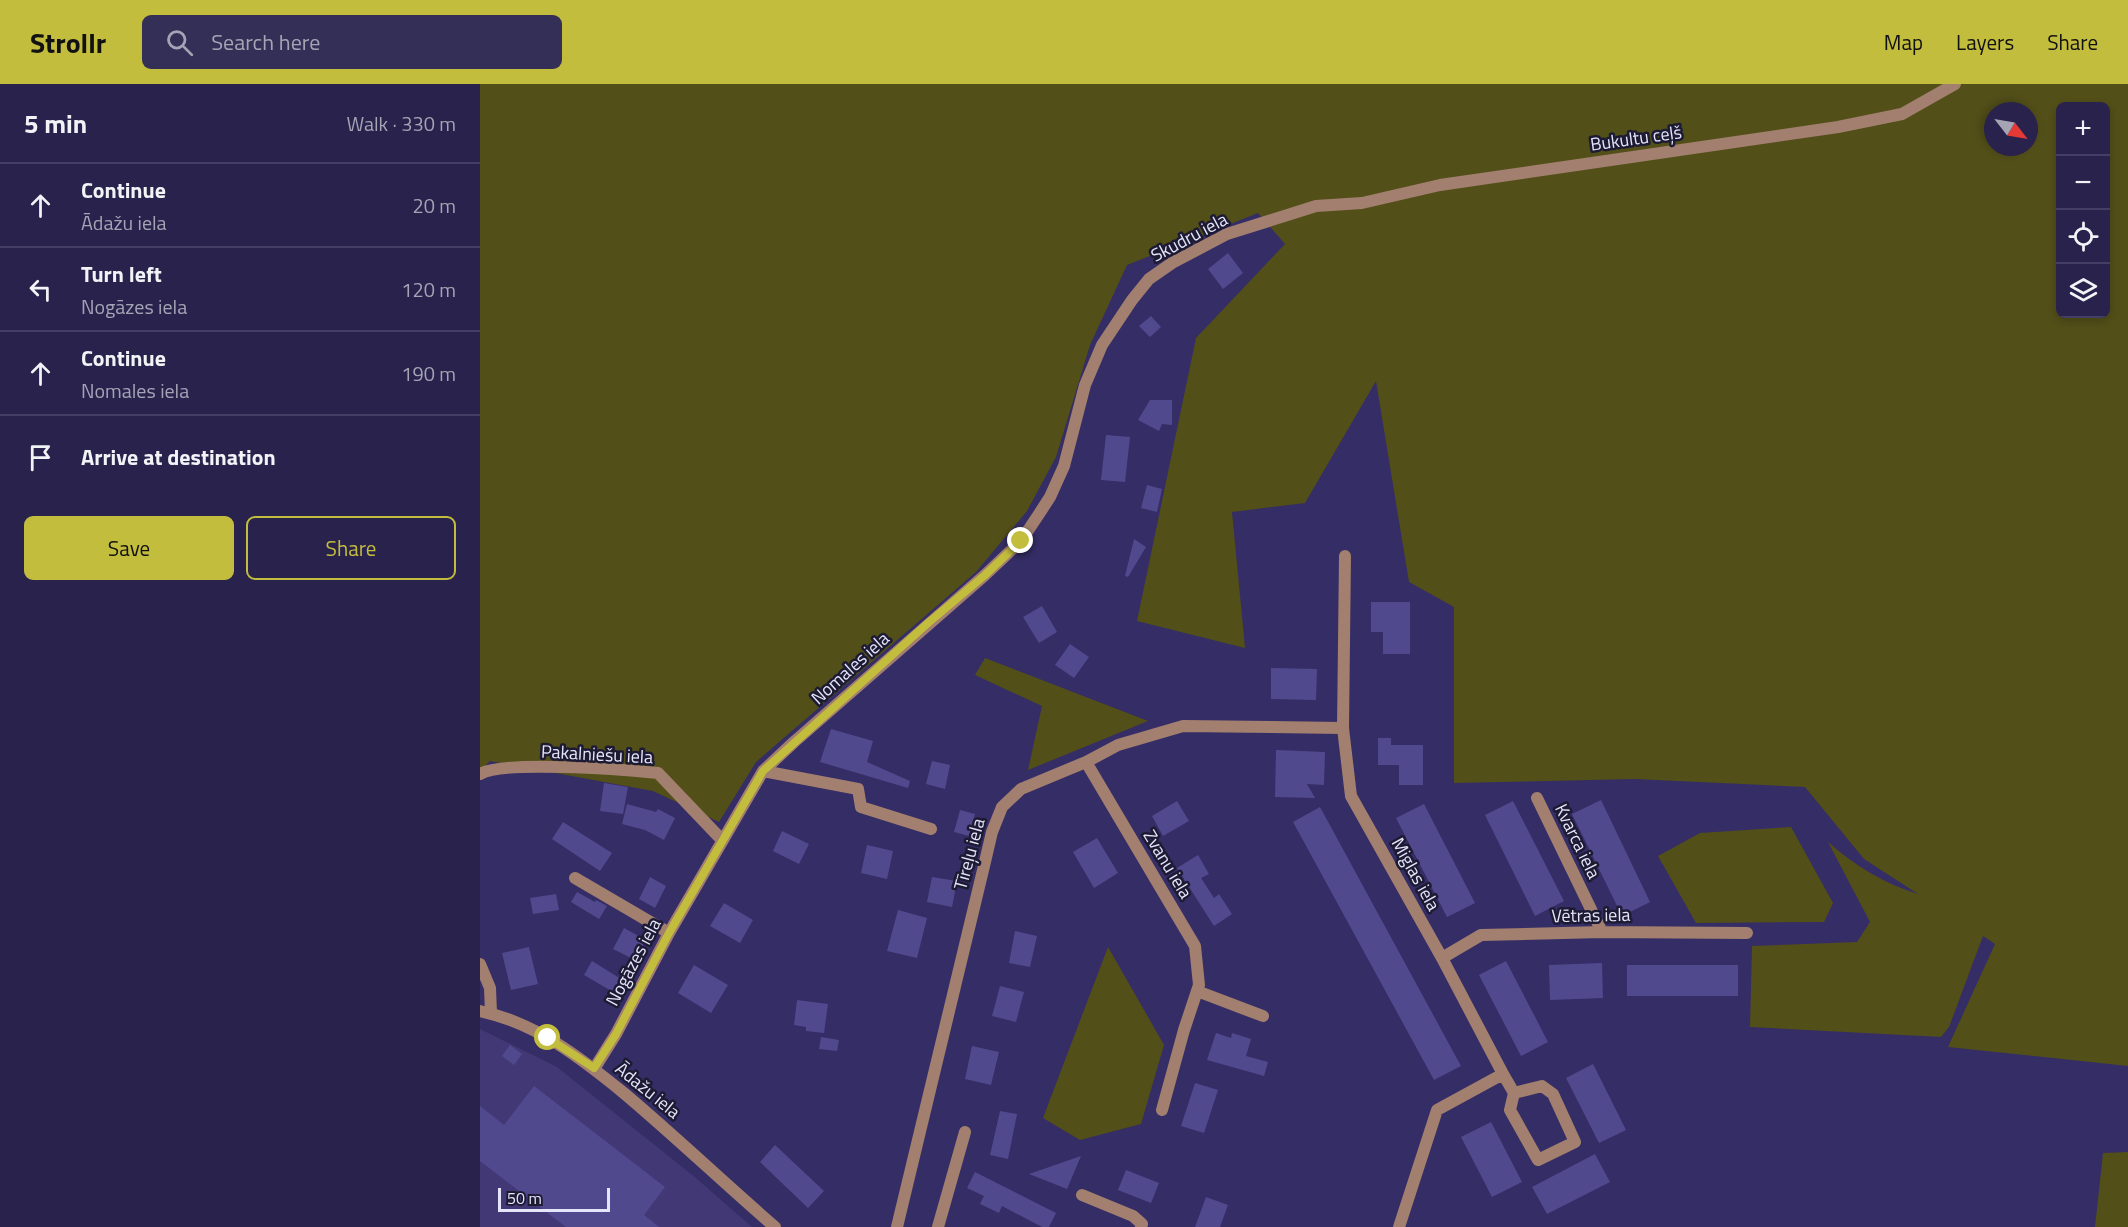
<!DOCTYPE html>
<html lang="en">
<head>
<meta charset="utf-8">
<style>
  :root { --surface:#28224c; --page:#342f56; --text:#f1f3f6; --muted:#a5a4b5; --line:#443f64; --accent:#c3bd3e }
  body { margin:0; font-family:"Titillium Web",sans-serif; background:var(--page); color:var(--text) }
  .controls { position:absolute; right:18px; top:18px; display:grid; overflow:hidden; border-radius:9px; box-shadow:0 3px 9px #0003 }
  .controls button { width:54px; height:54px; display:grid; place-items:center; padding:0; border:0; border-bottom:2px solid var(--line); background:var(--surface); color:var(--text); font:30px sans-serif }
  .compass { position:absolute; left:1504px; top:18px; width:54px; height:54px; border-radius:50%; background:var(--surface); box-shadow:0 3px 9px #0003; rotate:121deg }
  .scale { position:absolute; left:18px; bottom:15px; width:112px; box-sizing:border-box; padding-left:6px; border:3px solid #e5e5fa; border-top:0; font-size:16px; line-height:21px; white-space:nowrap; color:#e5e5fa; -webkit-text-stroke:4px #1d1b34; paint-order:stroke }
  .stop { position:absolute; width:18px; height:18px; margin:-14px; border:4px solid #c3bd3e; border-radius:50%; background:#fff }
  .stop.end { background:#c3bd3e; border-color:#fff; box-shadow:0 2px 6px #0008 }
  .list { margin:0; padding:0; list-style:none }
  h2 { display:flex; justify-content:space-between; align-items:center; height:78px; margin:0; padding:0 24px; font-size:26px }
  h2 small { font-size:20px; font-weight:400; color:var(--muted) }
  .list li { display:grid; grid-template-columns:39px 1fr auto; gap:18px; align-items:center; box-sizing:border-box; height:84px; padding:0 24px; border-top:2px solid var(--line) }
  .list b { display:block; font-size:22px; white-space:nowrap }
  .list p { margin:0; font-size:20px; white-space:nowrap; color:var(--muted) }
  .list em { font-size:20px; font-style:normal; color:var(--muted) }
  .actions { display:flex; gap:12px; padding:18px 24px }
  .actions a { flex:1; padding:14px 0; border:2px solid var(--accent); border-radius:9px; text-align:center; font-size:21px; color:var(--accent) }
  .actions .main { background:var(--accent); color:#111 }
  .icon { flex:none; width:33px; height:33px; fill:none; stroke:currentColor; stroke-width:2; stroke-linecap:round; stroke-linejoin:round }
  .map { position:relative; flex:none; width:1648px; height:1143px; overflow:hidden }
  header { display:flex; align-items:center; gap:36px; box-sizing:border-box; height:84px; padding:0 30px; background:var(--accent); color:#111 }
  header strong { font-size:28px }
  nav { display:flex; gap:33px; margin-inline-start:auto; font-size:21px }
  .search { width:420px; height:54px; background:var(--page); display:flex; align-items:center; gap:15px; box-sizing:border-box; padding:0 21px; border-radius:9px; color:var(--muted); font-size:22px }
  main { display:flex }
  aside { flex:1; background:var(--surface) }
  .map>svg:first-child { display:block }
</style>
</head>
<body>
<header>
<strong>Strollr</strong>
<div class="search"><svg class="icon" aria-label="search" viewBox="0 0 24 24"><circle cx="10" cy="10" r="6"/><path d="M15 15l6 6"/></svg>Search here</div>
<nav><a>Map</a><a>Layers</a><a>Share</a></nav>
</header>
<main>
<aside>
<h2>5 min<small>Walk · 330 m</small></h2>
<ul class="list">
<li><svg class="icon" aria-label="ahead" viewBox="0 0 24 24"><path d="M12 20V5M6 11l6-6 6 6"/></svg><div><b>Continue</b><p>Ādažu iela</p></div><em>20 m</em></li>
<li><svg class="icon" aria-label="left" viewBox="0 0 24 24"><path d="M17 20v-9H6M10 6l-5 5 5 5"/></svg><div><b>Turn left</b><p>Nogāzes iela</p></div><em>120 m</em></li>
<li><svg class="icon" aria-label="ahead" viewBox="0 0 24 24"><path d="M12 20V5M6 11l6-6 6 6"/></svg><div><b>Continue</b><p>Nomales iela</p></div><em>190 m</em></li>
<li><svg class="icon" aria-label="arrive" viewBox="0 0 24 24"><path d="M6 21V4h12l-3 4 3 4H6"/></svg><div><b>Arrive at destination</b></div></li>
</ul>
<div class="actions"><a class="main">Save</a><a>Share</a></div>
</aside>
<div class="map">
<svg width="1648" height="1143" viewBox="0 0 1648 1143">
  <rect width="100%" height="100%" fill="#352d65"/>
  <!-- built -->
  <path fill="#423876" d="M 0,945 L 77,983 L 216,1094 L 272,1143 L 0,1143 Z"/>
  <!-- green -->
  <path fill="#524f19" fill-rule="evenodd" d="M 0,0 L 1648,0 L 1648,982 L 1468,963 L 1515,860 L 1503,852 L 1469,943 L 1461,953 L 1270,943 L 1272,862 L 1377,858 L 1390,838 L 1348,758 C 1374,781 1405,800 1438,810 L 1384,775 L 1325,703 L 1155,695 L 974,699 L 974,523 L 929,498 L 896,297 L 825,419 L 752,428 L 765,564 L 657,537 L 716,254 L 805,160 L 778,129 L 647,181 L 610,261 L 576,373 L 547,427 L 496,488 L 276,678 L 239,738 L 173,707 L 10,677 L 0,687 ZM 1580,22 L 1626,22 L 1626,230 L 1580,230 ZM 1513,27 L 1549,27 L 1549,63 L 1513,63 Z
    M 505,574 L 668,637 L 548,686 L 562,622 L 495,591 Z
    M 1311,743 L 1353,819 L 1344,838 L 1216,839 L 1178,772 L 1220,749 Z
    M 628,863 L 684,961 L 661,1040 L 600,1056 L 563,1034 Z
    M 1648,1068 L 1648,1143 L 1615,1143 L 1623,1069 Z"/>
  <!-- building -->
  <path fill="#51498e" d="M 748,169 L 763,189 L 743,205 L 728,185 Z
    M 671,232 L 681,243 L 670,253 L 659,242 Z
    M 670,316 L 692,316 L 692,341 L 682,340 L 679,347 L 658,336 Z
    M 626,351 L 650,353 L 645,398 L 621,396 Z
    M 667,401 L 682,405 L 677,428 L 661,424 Z
    M 654,455 L 666,463 L 648,493 L 645,492 Z
    M 891,518 L 930,518 L 930,570 L 903,570 L 903,548 L 891,548 Z
    M 562,522 L 577,548 L 559,559 L 543,533 Z
    M 590,560 L 609,573 L 594,594 L 575,581 Z
    M 791,584 L 837,585 L 836,616 L 791,615 Z
    M 351,645 L 393,657 L 387,678 L 430,697 L 428,704 L 340,678 Z
    M 898,654 L 911,654 L 911,661 L 943,661 L 943,701 L 919,701 L 919,681 L 898,681 Z
    M 796,666 L 845,668 L 844,701 L 827,700 L 835,714 L 795,713 Z
    M 452,677 L 470,681 L 465,705 L 446,700 Z
    M 124,699 L 148,703 L 143,730 L 120,727 Z
    M 1121,716 L 1170,818 L 1142,832 L 1092,730 Z
    M 697,717 L 709,737 L 683,752 L 672,732 Z
    M 1033,717 L 1084,817 L 1055,832 L 1005,731 Z
    M 147,720 L 176,728 L 178,725 L 195,734 L 184,756 L 165,746 L 142,740 Z
    M 944,720 L 995,819 L 967,833 L 916,734 Z
    M 840,723 L 981,982 L 954,996 L 813,738 Z
    M 480,726 L 495,730 L 489,752 L 474,748 Z
    M 83,738 L 132,769 L 120,787 L 72,755 Z
    M 302,747 L 329,760 L 319,780 L 293,767 Z
    M 617,754 L 638,789 L 614,804 L 593,768 Z
    M 387,761 L 413,767 L 407,795 L 381,789 Z
    M 718,771 L 729,790 L 721,794 L 734,814 L 739,810 L 752,830 L 734,842 L 697,784 Z
    M 170,793 L 186,802 L 175,824 L 159,815 Z
    M 452,793 L 477,797 L 472,823 L 447,818 Z
    M 97,808 L 115,818 L 116,816 L 127,822 L 119,835 L 91,818 Z
    M 76,810 L 79,826 L 53,830 L 50,814 Z
    M 244,819 L 273,836 L 260,859 L 230,842 Z
    M 418,826 L 447,834 L 437,874 L 407,867 Z
    M 144,844 L 166,856 L 155,876 L 133,865 Z
    M 535,847 L 557,852 L 550,883 L 529,879 Z
    M 49,863 L 58,900 L 31,906 L 22,869 Z
    M 112,877 L 141,895 L 133,908 L 104,891 Z
    M 1026,877 L 1068,958 L 1041,972 L 999,891 Z
    M 1122,879 L 1123,914 L 1070,916 L 1069,881 Z
    M 214,881 L 248,901 L 231,929 L 198,909 Z
    M 1147,881 L 1258,881 L 1258,912 L 1147,912 Z
    M 520,902 L 544,908 L 536,938 L 512,932 Z
    M 317,916 L 348,920 L 344,949 L 326,947 L 326,943 L 314,941 Z
    M 736,949 L 751,954 L 752,949 L 771,955 L 766,972 L 788,978 L 784,992 L 727,976 Z
    M 341,953 L 359,956 L 357,967 L 339,965 Z
    M 30,961 L 42,970 L 34,981 L 22,972 Z
    M 492,962 L 519,968 L 511,1001 L 485,995 Z
    M 1113,980 L 1146,1046 L 1119,1059 L 1086,994 Z
    M 715,999 L 738,1006 L 724,1049 L 701,1042 Z
    M 54,1002 L 185,1103 L 164,1131 L 179,1143 L 86,1143 L 0,1077 L 0,1022 L 24,1041 Z
    M 520,1027 L 537,1030 L 528,1075 L 510,1071 Z
    M 1011,1038 L 1042,1098 L 1012,1113 L 981,1053 Z
    M 295,1061 L 344,1107 L 328,1124 L 280,1078 Z
    M 1115,1070 L 1130,1098 L 1067,1130 L 1052,1103 Z
    M 601,1072 L 587,1105 L 549,1090 Z
    M 646,1086 L 679,1099 L 671,1119 L 638,1106 Z
    M 495,1088 L 576,1129 L 569,1143 L 562,1143 L 522,1122 L 519,1129 L 500,1120 L 504,1112 L 487,1104 Z
    M 726,1113 L 748,1121 L 740,1143 L 715,1143 Z"/>
  <g fill="none" stroke-linecap="round" stroke-linejoin="round">
    <!-- minor -->
    <path stroke="#a27f6e" stroke-width="12" d="M 865,472 L 863,644 L 871,712 L 962,874 L 1023,990 L 957,1026 L 919,1143
      M 606,678 L 715,862 L 719,901 L 704,946 L 682,1026
      M 283,687 L 378,705 L 381,723 L 451,745
      M 0,690 C 23,676 146,686 178,689 L 242,756
      M 1057,714 L 1122,848
      M 95,794 L 189,849
      M 962,874 L 1001,851 L 1122,848 L 1267,849
      M 0,880 L 10,904 L 11,929
      M 717,907 L 783,932
      M 114,985 L 136,950 L 189,849 L 283,687 L 314,658 L 505,491 L 541,457 L 559,430 L 570,413 L 584,382 L 605,301 L 622,261 L 652,216 L 669,195 L 692,179 L 747,150 L 836,122 L 882,119 L 960,101 L 1358,43 L 1422,30 L 1475,0
      M 1023,990 L 1034,1009 L 1030,1026 L 1058,1076 L 1095,1058 L 1073,1010 L 1062,1002 L 1034,1009
      M 602,1111 L 653,1132 L 662,1140 L 661,1143
      M 417,1143 L 504,782 L 512,748 L 522,723 L 541,705 L 606,678 L 638,661 L 703,642 L 863,644
      M 458,1143 L 485,1048"/>
    <!-- tertiary -->
    <path stroke="#a27f6e" stroke-width="12" d="M 0,927 C 56,939 101,974 145,1010 C 196,1053 244,1099 295,1143"/>
  </g>
  <g fill="none" stroke-linecap="round" stroke-linejoin="round">
    <!-- route -->
    <path stroke="#c3bd3e" stroke-width="8" d="M 68,954 L 114,984 L 136,950 L 189,849 L 283,687 L 448,539 L 505,491 L 541,457"/>
  </g>
  <g text-anchor="middle" dominant-baseline="central" stroke-width="5" stroke-linejoin="round" paint-order="stroke">
    <!-- street labels -->
    <g font-size="18" fill="#e5e5fa" stroke="#1d1b34">
      <text transform="translate(1156 54) rotate(-8)">Bukultu ceļš</text>
      <text transform="translate(709 153) rotate(-28)">Skudru iela</text>
      <text transform="translate(370 584) rotate(-42)">Nomales iela</text>
      <text transform="translate(117 670) rotate(3)">Pakalniešu iela</text>
      <text transform="translate(1098 757) rotate(64)">Kvarca iela</text>
      <text transform="translate(489 770) rotate(-75)">Tīreļu iela</text>
      <text transform="translate(688 780) rotate(59)">Zvanu iela</text>
      <text transform="translate(936 790) rotate(61)">Miglas iela</text>
      <text transform="translate(1111 831) rotate(-1)">Vētras iela</text>
      <text transform="translate(153 878) rotate(-62)">Nogāzes iela</text>
      <text transform="translate(168 1006) rotate(39)">Ādažu iela</text>
    </g>
  </g>
</svg>
<div class="controls">
<button>+</button>
<button>−</button>
<button><svg class="icon" aria-label="locate" viewBox="0 0 24 24"><circle cx="12" cy="12" r="6"/><path d="M12 2v4M12 18v4M2 12h4M18 12h4"/></svg></button>
<button><svg class="icon" aria-label="layers" viewBox="0 0 24 24"><path d="M12 4l9 5-9 5-9-5zM3 14l9 5 9-5"/></svg></button>
</div>
<svg class="compass" viewBox="-18 -18 36 36"><path d="M0-13l5 13h-10z" fill="#e53935"/><path d="M0 13l5-13h-10z" fill="#a5a4b5"/></svg>
<div class="scale">50 m</div>
<div class="stop" style="left:68px;top:954px"></div>
<div class="stop end" style="left:541px;top:457px"></div>
</div>
</main>
</body>
</html>
